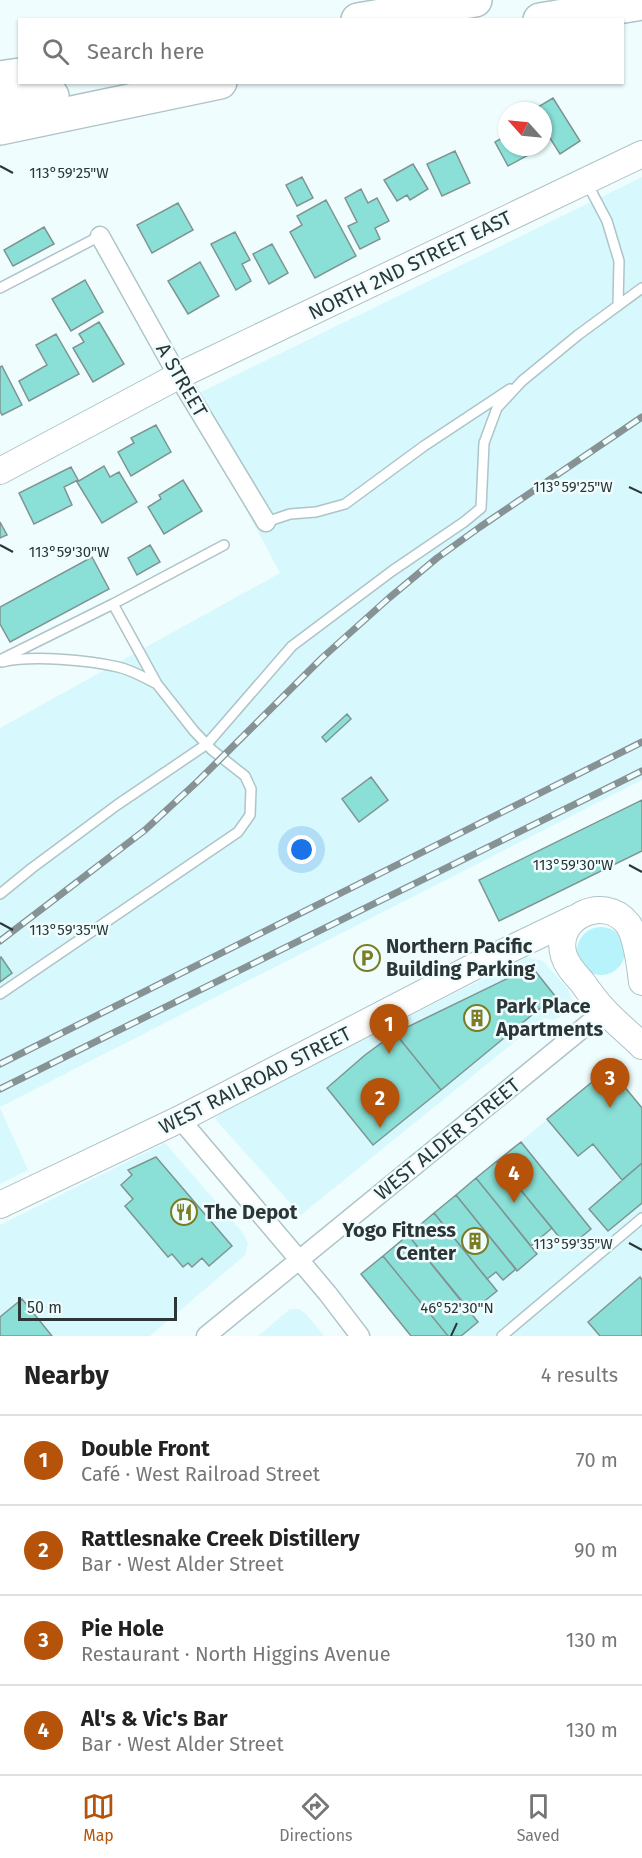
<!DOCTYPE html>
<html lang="en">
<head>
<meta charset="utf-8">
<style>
  :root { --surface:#fff; --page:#f6f6f6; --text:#222; --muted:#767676; --line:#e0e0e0; --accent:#b45309 }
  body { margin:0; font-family:"Fira Sans",sans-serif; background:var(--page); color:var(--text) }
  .compass { position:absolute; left:498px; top:102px; width:54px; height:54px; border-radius:50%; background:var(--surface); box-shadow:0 2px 4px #0004; rotate:297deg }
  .scale { position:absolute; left:18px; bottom:15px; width:159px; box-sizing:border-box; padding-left:6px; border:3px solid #2d3637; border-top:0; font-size:16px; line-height:21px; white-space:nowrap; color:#2d3637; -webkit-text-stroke:4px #effdff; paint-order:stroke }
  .you { position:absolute; left:302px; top:850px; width:21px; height:21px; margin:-15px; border:4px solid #fff; border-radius:50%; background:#1a73e8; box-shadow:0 0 0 9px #1a73e833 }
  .badge { display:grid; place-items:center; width:39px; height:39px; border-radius:50%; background:var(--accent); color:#fff; font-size:20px; font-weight:700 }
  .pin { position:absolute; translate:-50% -50px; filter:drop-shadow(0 2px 3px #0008) }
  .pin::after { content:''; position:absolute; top:32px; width:21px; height:18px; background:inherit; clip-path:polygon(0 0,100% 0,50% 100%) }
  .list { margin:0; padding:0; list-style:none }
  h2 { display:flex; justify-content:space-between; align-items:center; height:78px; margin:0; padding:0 24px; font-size:26px }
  h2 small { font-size:20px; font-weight:400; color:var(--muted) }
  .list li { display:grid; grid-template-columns:39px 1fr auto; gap:18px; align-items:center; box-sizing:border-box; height:90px; padding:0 24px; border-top:2px solid var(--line) }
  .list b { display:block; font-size:22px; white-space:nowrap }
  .list p { margin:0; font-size:20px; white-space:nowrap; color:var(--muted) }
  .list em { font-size:20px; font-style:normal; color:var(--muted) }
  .icon { flex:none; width:33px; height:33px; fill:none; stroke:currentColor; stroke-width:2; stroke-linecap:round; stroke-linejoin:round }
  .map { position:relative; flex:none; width:642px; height:1336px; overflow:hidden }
  .search { position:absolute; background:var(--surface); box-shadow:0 2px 4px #0004; left:18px; right:18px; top:18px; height:66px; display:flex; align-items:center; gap:15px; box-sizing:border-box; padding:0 21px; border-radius:0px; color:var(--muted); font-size:22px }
  .sheet { height:438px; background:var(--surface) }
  nav { display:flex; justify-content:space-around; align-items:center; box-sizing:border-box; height:84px; border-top:2px solid var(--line); background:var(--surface); font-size:16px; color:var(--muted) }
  nav a { display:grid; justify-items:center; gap:3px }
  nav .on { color:var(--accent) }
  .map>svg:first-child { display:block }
</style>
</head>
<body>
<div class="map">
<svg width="642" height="1336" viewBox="0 0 642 1336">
  <rect width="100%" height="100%" fill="#effdff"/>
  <!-- built -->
  <path fill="#d7f8fc" d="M 642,177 L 642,780 L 0,1107 L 0,728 L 280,573 L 187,399 Z
    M 527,957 L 543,961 L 568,989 L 573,1002 L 568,1013 L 554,1020 L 544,1018 L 301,1215 L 215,1119 L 223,1110 Z
    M 609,1068 L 642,1107 L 642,1336 L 411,1336 L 361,1274 Z
    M 0,1108 L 28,1170 L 0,1184 Z
    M 165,1143 L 243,1233 L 248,1243 L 245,1255 L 150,1336 L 0,1336 L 0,1225 Z
    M 290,1309 L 299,1309 L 306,1314 L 324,1336 L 258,1336 Z"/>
  <!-- green -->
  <path fill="#b6f3fa" d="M577 951a24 24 0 1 1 48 0a24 24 0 1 1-48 0Z"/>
  <!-- building -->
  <path fill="#8ae0d7" stroke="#7f9491" stroke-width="1.5" d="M 553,98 L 580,141 L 560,154 L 543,127 L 543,111 L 533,110 Z
    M 507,135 L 507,147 L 543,147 L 508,166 L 495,142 Z
    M 455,151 L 470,183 L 442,196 L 427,164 Z
    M 413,164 L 428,189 L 410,200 L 407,195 L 397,201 L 384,180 Z
    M 302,177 L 313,198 L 297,206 L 286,185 Z
    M 361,189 L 368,203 L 377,198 L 389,221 L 375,228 L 380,239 L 360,249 L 348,226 L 357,222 L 345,198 Z
    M 326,200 L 356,256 L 315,278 L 290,232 L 302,225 L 297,216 Z
    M 178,203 L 193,230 L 152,253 L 137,225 Z
    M 44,227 L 54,244 L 13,266 L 4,250 Z
    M 235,232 L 250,260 L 242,264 L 251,281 L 236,290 L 211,244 Z
    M 272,244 L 288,273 L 269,284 L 253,254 Z
    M 200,262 L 219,296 L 188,314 L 168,281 Z
    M 85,280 L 103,312 L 71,331 L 52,299 Z
    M 99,322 L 124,364 L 93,382 L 73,348 L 84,342 L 79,334 Z
    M 56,334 L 79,374 L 29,401 L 19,381 L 47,365 L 36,345 Z
    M 2,366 L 22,405 L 2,415 L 0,411 L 0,367 Z
    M 156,425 L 171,452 L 131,476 L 118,452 L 134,443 L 131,438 Z
    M 104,466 L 110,477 L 119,472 L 137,502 L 102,523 L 77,482 Z
    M 71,467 L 78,480 L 64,487 L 72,505 L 34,524 L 19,493 Z
    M 183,480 L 202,511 L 164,534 L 148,507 L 161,499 L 159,495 Z
    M 0,522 L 7,535 L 0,538 Z
    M 150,545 L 160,562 L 137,575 L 128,558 Z
    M 92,557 L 109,589 L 10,642 L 0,624 L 0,607 Z
    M 347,714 L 351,719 L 326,742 L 322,737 Z
    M 371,777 L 388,800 L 359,822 L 342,799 Z
    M 642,800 L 642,851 L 499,921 L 479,880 Z
    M 1,957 L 12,973 L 0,982 L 0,958 Z
    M 525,970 L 536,972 L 555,996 L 441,1090 L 395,1033 Z
    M 395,1033 L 441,1090 L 373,1145 L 327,1088 L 365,1055 Z
    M 609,1068 L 642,1108 L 642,1163 L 622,1180 L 593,1144 L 578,1156 L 547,1119 Z
    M 521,1142 L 591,1229 L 568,1248 L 497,1161 Z
    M 156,1157 L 232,1246 L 209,1266 L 202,1258 L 192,1267 L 188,1263 L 183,1267 L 172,1254 L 168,1257 L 125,1206 L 133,1199 L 121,1185 L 132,1175 L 128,1170 Z
    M 497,1161 L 552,1228 L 531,1246 L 476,1178 Z
    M 642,1163 L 642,1203 L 608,1231 L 589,1209 Z
    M 476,1178 L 537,1254 L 517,1271 L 456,1195 Z
    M 456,1195 L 516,1269 L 503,1280 L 496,1272 L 487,1279 L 434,1213 Z
    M 434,1213 L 497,1291 L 471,1312 L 408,1235 Z
    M 408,1235 L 478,1322 L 461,1336 L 448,1336 L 383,1256 Z
    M 383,1256 L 448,1336 L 411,1336 L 361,1274 Z
    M 640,1277 L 642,1280 L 642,1336 L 600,1336 L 588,1322 Z
    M 22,1299 L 52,1336 L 0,1336 L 0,1317 Z"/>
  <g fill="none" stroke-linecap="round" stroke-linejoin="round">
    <defs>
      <path id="lane" d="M 587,183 L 607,221 L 619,261 L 618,306
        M 0,288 L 100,236
        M 266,522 L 290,514 L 316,512 L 345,504 L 424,446 L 510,389
        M 0,660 L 113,604 L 224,545
        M 2,662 C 32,655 88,660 118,667 C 132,670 145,678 157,684
        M 0,894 L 32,868 L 117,805 L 207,744 L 292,646 L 392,571 L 464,522 L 481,508 L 484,443 L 497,408 L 522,381 L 578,335 L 642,288
        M 0,994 L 238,832 L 250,815 L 251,789 L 245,776 L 212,750 L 194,731 L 157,684 L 113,604
        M 502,1336 L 642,1218"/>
      <path id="street" d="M 100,236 L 178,376 L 266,522
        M 180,1119 L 328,1294 L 360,1336
        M 206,1336 L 604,1011"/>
      <path id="secondary" d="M 0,471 L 178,376 L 642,154
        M 642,982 C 640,966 637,937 628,924 C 604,893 552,918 564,956 C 567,966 575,974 582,982 C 589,992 596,1002 605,1011 C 616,1023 630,1034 642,1046
        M 0,1205 L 180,1119 L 479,964 L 573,919"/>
      <path id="highway" d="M 358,20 L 475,0
        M 540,20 L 642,3
        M 0,78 L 20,75
        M 0,105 L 52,96
        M 0,128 L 220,82"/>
    </defs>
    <!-- lane casing -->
    <use href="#lane" stroke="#aec4c7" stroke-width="12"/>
    <!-- street casing -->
    <use href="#street" stroke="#aec4c7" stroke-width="21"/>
    <!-- secondary casing -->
    <use href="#secondary" stroke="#aec4c7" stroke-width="28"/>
    <!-- highway casing -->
    <use href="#highway" stroke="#aec4c7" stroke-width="36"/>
    <!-- lane -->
    <use href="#lane" stroke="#fff" stroke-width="9"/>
    <!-- street -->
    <use href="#street" stroke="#fff" stroke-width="18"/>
    <!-- secondary -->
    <use href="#secondary" stroke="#fff" stroke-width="26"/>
    <!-- highway -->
    <use href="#highway" stroke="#fff" stroke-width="33"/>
    <defs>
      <path id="rail" d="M 0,941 L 145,830 L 198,781 L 322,658 L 389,598 L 437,558 L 480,527 L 642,417
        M 0,1064 L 642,742
        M 0,1089 L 642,771"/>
    </defs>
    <!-- rail casing -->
    <use href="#rail" stroke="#879294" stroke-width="7"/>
    <!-- rail -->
    <use href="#rail" stroke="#effdff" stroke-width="4.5" stroke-dasharray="14" stroke-linecap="butt"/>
  </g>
  <!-- ticks -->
  <path fill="none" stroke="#2d3637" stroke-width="2" d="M 0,166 L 13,173M 629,487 L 642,493M 0,545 L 13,552M 629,865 L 642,872M 0,923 L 13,930M 629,1243 L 642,1250M 451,1336 L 457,1323"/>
  <!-- icons -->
  <defs>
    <symbol id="parking-ring" viewBox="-11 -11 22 22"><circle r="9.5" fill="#effdff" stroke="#7b7c24" stroke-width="1.5"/><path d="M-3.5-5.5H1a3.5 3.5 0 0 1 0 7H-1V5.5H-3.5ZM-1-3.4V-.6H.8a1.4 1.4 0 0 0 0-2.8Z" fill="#7b7c24"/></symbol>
    <symbol id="building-ring" viewBox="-11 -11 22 22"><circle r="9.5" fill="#effdff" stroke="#7b7c24" stroke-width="1.5"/><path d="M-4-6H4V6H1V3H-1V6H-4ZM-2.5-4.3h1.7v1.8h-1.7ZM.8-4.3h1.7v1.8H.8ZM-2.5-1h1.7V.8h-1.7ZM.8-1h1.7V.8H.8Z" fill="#7b7c24"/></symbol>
    <symbol id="restaurant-ring" viewBox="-11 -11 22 22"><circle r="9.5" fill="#effdff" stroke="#7b7c24" stroke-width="1.5"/><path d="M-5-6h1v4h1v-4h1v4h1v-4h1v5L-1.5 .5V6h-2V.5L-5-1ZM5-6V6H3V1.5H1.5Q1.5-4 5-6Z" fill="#7b7c24"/></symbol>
  </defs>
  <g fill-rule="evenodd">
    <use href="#parking-ring" x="352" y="943" width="30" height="30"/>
    <use href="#building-ring" x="462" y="1003" width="30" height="30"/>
    <use href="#restaurant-ring" x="169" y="1197" width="30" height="30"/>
    <use href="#building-ring" x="460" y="1226" width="30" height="30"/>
  </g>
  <g text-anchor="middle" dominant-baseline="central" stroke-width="5" stroke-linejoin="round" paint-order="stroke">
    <!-- street labels -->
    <g font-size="20" fill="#2d3637" stroke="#effdff">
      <text transform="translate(410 265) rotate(-26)">NORTH 2ND STREET EAST</text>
      <text transform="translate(182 380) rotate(60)">A STREET</text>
      <text transform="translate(255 1080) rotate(-27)">WEST RAILROAD STREET</text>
      <text transform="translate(447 1139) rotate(-39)">WEST ALDER STREET</text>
    </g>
    <!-- poi labels -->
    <g font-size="20" font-weight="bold" fill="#2d3637" stroke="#effdff" text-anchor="start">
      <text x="386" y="946">Northern Pacific<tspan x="386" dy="23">Building Parking</tspan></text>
      <text x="496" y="1006">Park Place<tspan x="496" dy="23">Apartments</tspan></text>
      <text x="204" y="1212">The Depot</text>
      <text x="456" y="1230" text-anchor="end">Yogo Fitness<tspan x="456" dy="23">Center</tspan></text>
    </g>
  </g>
  <g font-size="15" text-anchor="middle" fill="#2d3637" stroke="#effdff" stroke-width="5" stroke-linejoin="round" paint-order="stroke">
    <text x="69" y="178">113°59'25"W</text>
    <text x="573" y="492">113°59'25"W</text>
    <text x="69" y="557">113°59'30"W</text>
    <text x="573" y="870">113°59'30"W</text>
    <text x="69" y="935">113°59'35"W</text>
    <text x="573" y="1249">113°59'35"W</text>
    <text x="457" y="1313">46°52'30"N</text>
  </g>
</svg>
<svg class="compass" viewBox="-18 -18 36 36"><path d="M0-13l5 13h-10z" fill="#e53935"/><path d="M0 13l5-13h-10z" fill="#767676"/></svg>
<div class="scale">50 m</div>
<div class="you"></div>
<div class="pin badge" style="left:389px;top:1054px">1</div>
<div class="pin badge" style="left:380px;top:1128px">2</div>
<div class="pin badge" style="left:610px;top:1108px">3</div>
<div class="pin badge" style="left:514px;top:1203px">4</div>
<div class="search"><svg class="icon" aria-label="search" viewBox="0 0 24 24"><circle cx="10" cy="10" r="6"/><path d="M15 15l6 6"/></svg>Search here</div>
</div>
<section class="sheet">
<h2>Nearby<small>4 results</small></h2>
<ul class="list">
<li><span class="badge">1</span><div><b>Double Front</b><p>Café · West Railroad Street</p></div><em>70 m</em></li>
<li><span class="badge">2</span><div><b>Rattlesnake Creek Distillery</b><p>Bar · West Alder Street</p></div><em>90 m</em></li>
<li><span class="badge">3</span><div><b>Pie Hole</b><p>Restaurant · North Higgins Avenue</p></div><em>130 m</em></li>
<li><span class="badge">4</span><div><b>Al's &amp; Vic's Bar</b><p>Bar · West Alder Street</p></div><em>130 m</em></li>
</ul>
</section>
<nav>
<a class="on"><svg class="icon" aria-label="map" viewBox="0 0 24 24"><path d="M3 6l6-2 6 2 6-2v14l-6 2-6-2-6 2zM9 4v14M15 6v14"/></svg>Map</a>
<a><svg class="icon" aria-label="directions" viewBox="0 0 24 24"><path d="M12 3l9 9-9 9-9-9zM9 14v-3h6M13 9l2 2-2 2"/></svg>Directions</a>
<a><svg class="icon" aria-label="saved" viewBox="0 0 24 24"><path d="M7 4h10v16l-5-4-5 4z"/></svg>Saved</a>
</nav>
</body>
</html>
